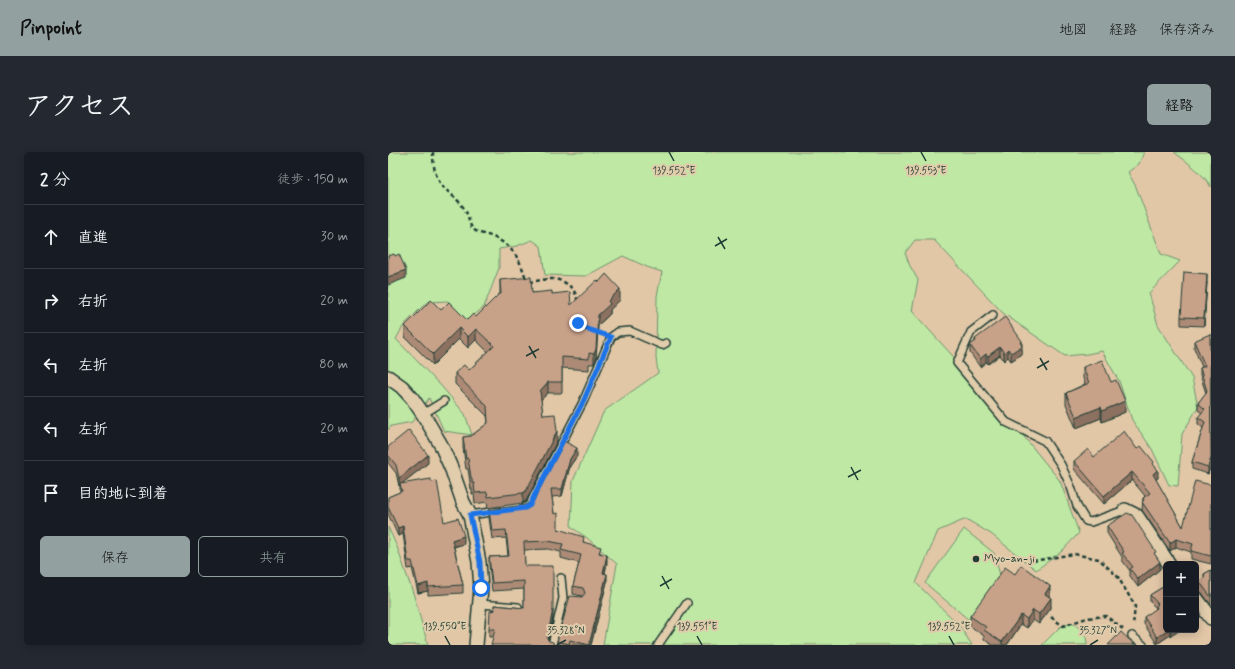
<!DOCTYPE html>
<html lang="ja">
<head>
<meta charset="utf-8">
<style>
  :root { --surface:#171b24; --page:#242831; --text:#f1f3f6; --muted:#9ea1a6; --line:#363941; --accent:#92a19f }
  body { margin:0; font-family:Mynerve,"Klee One",sans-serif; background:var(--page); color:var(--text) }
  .controls { position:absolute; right:12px; bottom:12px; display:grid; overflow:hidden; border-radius:6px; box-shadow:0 2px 10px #0003 }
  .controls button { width:36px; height:36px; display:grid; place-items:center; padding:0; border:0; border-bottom:1px solid var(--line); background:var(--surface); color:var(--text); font:20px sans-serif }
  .stop { position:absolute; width:12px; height:12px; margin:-9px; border:3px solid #1a73e8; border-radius:50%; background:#fff }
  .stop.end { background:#1a73e8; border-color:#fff; box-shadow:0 1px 4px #0008 }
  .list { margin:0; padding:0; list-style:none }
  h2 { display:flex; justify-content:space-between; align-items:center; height:52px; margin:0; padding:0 16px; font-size:17px }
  h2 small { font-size:13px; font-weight:400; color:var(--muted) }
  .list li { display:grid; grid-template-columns:26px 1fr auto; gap:12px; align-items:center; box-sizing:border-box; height:64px; padding:0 16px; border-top:1px solid var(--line) }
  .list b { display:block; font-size:15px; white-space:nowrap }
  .list em { font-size:13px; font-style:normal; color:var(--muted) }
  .actions { display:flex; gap:8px; padding:12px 16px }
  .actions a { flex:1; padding:9px 0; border:1px solid var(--accent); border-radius:6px; text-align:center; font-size:14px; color:var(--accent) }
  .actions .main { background:var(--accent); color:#111 }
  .icon { flex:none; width:22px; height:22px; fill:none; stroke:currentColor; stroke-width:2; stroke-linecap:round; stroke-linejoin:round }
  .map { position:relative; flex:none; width:823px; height:493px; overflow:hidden; border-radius:6px }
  header { display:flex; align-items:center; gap:24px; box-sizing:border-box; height:56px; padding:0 20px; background:var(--accent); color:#111 }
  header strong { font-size:19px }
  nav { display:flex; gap:22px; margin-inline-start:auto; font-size:14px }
  .intro { display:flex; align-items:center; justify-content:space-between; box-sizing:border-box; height:96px; padding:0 24px }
  h1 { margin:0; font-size:28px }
  .button { padding:10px 18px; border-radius:6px; background:var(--accent); color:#111; font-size:14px; font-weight:700 }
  main { display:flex; gap:24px; padding:0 24px }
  aside { flex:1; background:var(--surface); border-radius:6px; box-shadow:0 2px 10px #0003 }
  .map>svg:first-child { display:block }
</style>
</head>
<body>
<header>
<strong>Pinpoint</strong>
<nav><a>地図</a><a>経路</a><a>保存済み</a></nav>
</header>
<div class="intro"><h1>アクセス</h1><a class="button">経路</a></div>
<main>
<aside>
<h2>2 分<small>徒歩 · 150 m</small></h2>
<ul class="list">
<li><svg class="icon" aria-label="ahead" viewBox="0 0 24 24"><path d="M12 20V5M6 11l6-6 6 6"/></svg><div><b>直進</b></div><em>30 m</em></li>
<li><svg class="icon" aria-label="right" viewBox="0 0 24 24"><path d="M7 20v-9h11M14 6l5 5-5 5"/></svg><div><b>右折</b></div><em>20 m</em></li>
<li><svg class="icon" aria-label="left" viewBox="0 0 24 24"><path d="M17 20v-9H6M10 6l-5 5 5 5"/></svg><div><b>左折</b></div><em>80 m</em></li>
<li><svg class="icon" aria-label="left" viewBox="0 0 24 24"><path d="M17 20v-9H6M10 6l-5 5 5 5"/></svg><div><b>左折</b></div><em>20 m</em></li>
<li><svg class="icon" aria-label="arrive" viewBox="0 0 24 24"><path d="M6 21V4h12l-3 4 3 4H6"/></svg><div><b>目的地に到着</b></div></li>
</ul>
<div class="actions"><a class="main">保存</a><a>共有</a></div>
</aside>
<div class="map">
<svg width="823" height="493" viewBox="0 0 823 493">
  <rect width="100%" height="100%" fill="#e2c7a7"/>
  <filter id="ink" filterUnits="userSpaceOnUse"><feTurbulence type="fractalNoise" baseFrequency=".025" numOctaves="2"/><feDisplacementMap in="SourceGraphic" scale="8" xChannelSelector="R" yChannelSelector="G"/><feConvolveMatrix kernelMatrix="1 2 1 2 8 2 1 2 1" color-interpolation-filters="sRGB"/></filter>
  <g filter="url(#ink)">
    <!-- green -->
    <path fill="#bee8a4" stroke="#6e926c" d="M 0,0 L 756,0 L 751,12 L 740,20 L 748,35 L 773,102 L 792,109 L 761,141 L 770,173 L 804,226 L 810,255 L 794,282 L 790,334 L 781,333 L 764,297 L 744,268 L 731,229 L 714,199 L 699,202 L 677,204 L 633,174 L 615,161 L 546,88 L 527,88 L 517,101 L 522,114 L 530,128 L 524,159 L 620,265 L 672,329 L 691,381 L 673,400 L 648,418 L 603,382 L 578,367 L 550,379 L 528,431 L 570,472 L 584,493 L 215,493 L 229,412 L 198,385 L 183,375 L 185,329 L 216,259 L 270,221 L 268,206 L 269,144 L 274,120 L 259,115 L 235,104 L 198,124 L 157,123 L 153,94 L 144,88 L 129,94 L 111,97 L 111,116 L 96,155 L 79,169 L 60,149 L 39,150 L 16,173 L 8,187 L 54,235 L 77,262 L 84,283 L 56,279 L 41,246 L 24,270 L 3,274 L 0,278 Z
      M 786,0 L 823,0 L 823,35 C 815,21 799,10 786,0 Z
      M 0,375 L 9,395 L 26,444 L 40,493 L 0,493 Z
      M 576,377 L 606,401 L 612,423 L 581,468 L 537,431 Z
      M 684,471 C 693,476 699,482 699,493 L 654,493 L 672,475 Z"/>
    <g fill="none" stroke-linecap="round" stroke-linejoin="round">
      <defs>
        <path id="service" d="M 605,163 L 583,180 L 569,211 L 618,270 L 657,289 L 673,313 L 683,335 L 689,354 L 698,369 L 703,370 L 737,358
          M 35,262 L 56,249
          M 136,356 L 142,353 L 146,344 L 195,250 L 223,185 L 230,180 L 242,179 L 274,193 L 278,191
          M 82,363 L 110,359
          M 92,452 L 130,455
          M 744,484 L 755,493
          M 164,493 L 175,446 L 173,426
          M 270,493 L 299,451"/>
        <path id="minor" d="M 0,225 L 14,235 L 24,246 L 35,262 L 53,293 L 64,318 L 75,350 L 82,363 L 91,410 L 93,436 L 88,493
          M 737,358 L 749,364 L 781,412
          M 808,446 L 823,466"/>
      </defs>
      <!-- service casing -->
      <use href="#service" stroke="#1f3d34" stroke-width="10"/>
      <!-- minor casing -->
      <use href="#minor" stroke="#1f3d34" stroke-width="16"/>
      <!-- path -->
      <path stroke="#1f3d34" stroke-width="2.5" stroke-dasharray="4 3" stroke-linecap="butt" d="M 45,0 C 45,14 47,27 57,37 C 65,44 73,50 78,60 C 81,65 81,73 85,77 C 91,82 98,82 105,85 C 125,94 132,107 138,127
        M 141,130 C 149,129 157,127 164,127 C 176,127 189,137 189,149
        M 645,409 L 686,402 L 711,407 L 730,425 L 747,454 L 745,474
        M 663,465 L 675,474 L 699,466 L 718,464 L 736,478"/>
      <!-- service -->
      <use href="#service" stroke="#e1ccab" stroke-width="7"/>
      <!-- minor -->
      <use href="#minor" stroke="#e1ccab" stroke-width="13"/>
    </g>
    <!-- wall -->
    <path fill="#ac8a76" stroke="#1f3d34" d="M 112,128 L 144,141 L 164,142 L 183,153 L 232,148 L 222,158 L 222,162 L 210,173 L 208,208 L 206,212 L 201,212 L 201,218 L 174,216 L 174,241 L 160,241 L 153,248 L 155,263 L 169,289 L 138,349 L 135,351 L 100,356 L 99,350 L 87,352 L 86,342 L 84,342 L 84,337 L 83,337 L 80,317 L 78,317 L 75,296 L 75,285 L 83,284 L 100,271 L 99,264 L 67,232 L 67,221 L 81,218 L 100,200 L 88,188 L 80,196 L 71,187 L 45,213 L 17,185 L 17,174 L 53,158 L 79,168 L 88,165 L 112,142 Z
      M 819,130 L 816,174 L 793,173 L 793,165 Z
      M 823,183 L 823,313 L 820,322 L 804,317 L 804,310 L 815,276 L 810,272 L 810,265 L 814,261 L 810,258 L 810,251 L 818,241 L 812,223 L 812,216 L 814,215 L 806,196 L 806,189 Z
      M 587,187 L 634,197 L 634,202 L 623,209 L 620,205 L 616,209 L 612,203 L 600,212 L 598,210 L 592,215 L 582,201 L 582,193 L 587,190 Z
      M 695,215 L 723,230 L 737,260 L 714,270 L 713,266 L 688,276 L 678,252 L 678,241 L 697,232 L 695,226 Z
      M 0,295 L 40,311 L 13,332 L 43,330 L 56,370 L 76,392 L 66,395 L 75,433 L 75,441 L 40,443 L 40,439 L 30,441 L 24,416 L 20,417 L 15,382 L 10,384 L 0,362 L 0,345 L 12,340 L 12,333 L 11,334 L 8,321 L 0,311 Z
      M 749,297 L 766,314 L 770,326 L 768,328 L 795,375 L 823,333 L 823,412 L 803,407 L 803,400 L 788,395 L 782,399 L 754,358 L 755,346 L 757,344 L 744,328 L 716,352 L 686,317 L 686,309 L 706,305 Z
      M 189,304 L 182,314 L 174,344 L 164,345 L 166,362 L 170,377 L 196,390 L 213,401 L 219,411 L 217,421 L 219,430 L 203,493 L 169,493 L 169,489 L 194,444 L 185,442 L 185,434 L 191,411 L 173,406 L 173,400 L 160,397 L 136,398 L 137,414 L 165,466 L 105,485 L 101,485 L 101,477 L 106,458 L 106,453 L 136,456 L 136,437 L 104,439 L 101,413 L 101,405 L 120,404 L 118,386 L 104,387 L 101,366 L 101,358 L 138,353 L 145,349 Z
      M 719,374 L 768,404 L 772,417 L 750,435 L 742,424 L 742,419 L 734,408 L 734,405 L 719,381 Z
      M 823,418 L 823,453 L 814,441 L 810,438 L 810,430 L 816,427 L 816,422 Z
      M 627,422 L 662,444 L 661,445 L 663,456 L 651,472 L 645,468 L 639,476 L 633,472 L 619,493 L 604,493 L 596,487 L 596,484 L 582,474 L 582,464 Z
      M 778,433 L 778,478 L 792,478 L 783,484 L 782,483 L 769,492 L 756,472 L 756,465 L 768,458 L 768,456 L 762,450 L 762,443 Z"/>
    <!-- shaded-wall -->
    <path fill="#8c7160" stroke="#1f3d34" d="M 18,118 L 18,126 L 0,133 L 0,125 Z
      M 819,122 L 819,130 L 816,174 L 816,166 Z
      M 232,137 L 232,148 L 222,158 L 222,162 L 210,173 L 208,208 L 206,212 L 206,202 L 210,163 L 220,149 Z
      M 71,176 L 71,187 L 45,213 L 45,202 Z
      M 88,177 L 88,188 L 80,196 L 80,185 Z
      M 634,189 L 634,202 L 623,209 L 623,201 L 632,190 Z
      M 612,195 L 612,203 L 600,212 L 600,204 Z
      M 620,197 L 620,205 L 616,209 L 616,201 Z
      M 598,202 L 598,210 L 592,215 L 592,207 Z
      M 160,230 L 160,241 L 152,249 L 152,239 Z
      M 737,249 L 737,260 L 714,270 L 714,259 Z
      M 713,255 L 713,266 L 688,276 L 688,265 Z
      M 169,279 L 169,289 L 138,349 L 135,351 L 135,341 Z
      M 189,296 L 189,304 L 182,314 L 174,344 L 174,337 L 182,307 Z
      M 40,303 L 40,311 L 11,334 L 11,326 Z
      M 823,306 L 823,313 L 820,322 L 820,315 Z
      M 770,318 L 770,326 L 765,330 L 765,322 Z
      M 744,320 L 744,328 L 716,352 L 716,344 Z
      M 15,374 L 15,382 L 10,384 L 10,376 Z
      M 76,384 L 76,392 L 64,395 L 64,388 Z
      M 788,387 L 788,395 L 782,399 L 782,391 Z
      M 219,403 L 219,411 L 215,429 L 215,421 Z
      M 772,410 L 772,417 L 750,435 L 750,427 Z
      M 219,422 L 219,430 L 203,493 L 201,493 Z
      M 40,431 L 40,439 L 30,441 L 30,434 Z
      M 662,434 L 662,444 L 657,451 L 657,442 Z
      M 663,446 L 663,456 L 651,472 L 651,462 Z
      M 165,458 L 165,466 L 159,493 L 159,486 Z
      M 645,458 L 645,468 L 639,476 L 639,467 Z
      M 812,458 L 812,465 L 808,468 L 808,461 Z
      M 633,463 L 633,472 L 619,493 L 614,493 L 614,490 Z
      M 779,478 L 782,478 L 782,483 L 769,492 L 769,485 Z
      M 783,478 L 792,478 L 783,484 Z"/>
    <!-- building -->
    <path fill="#c8a189" stroke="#1f3d34" d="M 6,102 L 7,104 L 11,102 L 18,118 L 0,125 L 0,104 Z
      M 796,120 L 819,122 L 816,166 L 793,165 Z
      M 218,122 L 232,137 L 220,149 L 222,152 L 210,163 L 208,197 L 206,202 L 201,201 L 201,207 L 174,205 L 174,230 L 160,230 L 152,239 L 155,263 L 167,262 L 169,279 L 138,339 L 135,341 L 100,345 L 99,340 L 87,341 L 86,331 L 84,331 L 84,326 L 83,326 L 80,306 L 78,307 L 75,285 L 83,284 L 100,271 L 99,254 L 67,221 L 76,213 L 81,218 L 106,194 L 88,177 L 80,185 L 71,176 L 45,202 L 17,174 L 43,148 L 53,158 L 61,150 L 79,168 L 85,162 L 88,165 L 111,142 L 113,142 L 112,128 L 143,125 L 144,141 L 164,139 L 164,142 L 182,140 L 183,153 L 209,128 L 211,130 Z
      M 617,165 L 634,189 L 632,190 L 634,194 L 623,201 L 620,197 L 616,201 L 612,195 L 600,204 L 598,202 L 592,207 L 582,193 L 588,189 L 587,187 Z
      M 822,182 L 823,306 L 820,315 L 804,310 L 817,270 L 810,265 L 817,257 L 810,251 L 819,239 L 812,216 L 817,214 L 806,189 Z
      M 714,208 L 723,230 L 728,228 L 737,249 L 714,259 L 713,255 L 688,265 L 678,241 L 701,231 L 695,215 Z
      M 21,278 L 40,303 L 11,326 L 8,313 L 0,303 L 0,295 Z
      M 736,279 L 749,297 L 753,294 L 766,310 L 765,312 L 770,318 L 765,322 L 795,375 L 807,329 L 823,333 L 823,404 L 803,399 L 805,392 L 788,387 L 782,391 L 754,350 L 756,348 L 755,346 L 762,341 L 744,320 L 716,344 L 686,309 L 700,297 L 706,305 Z
      M 176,289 L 189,296 L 182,307 L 174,337 L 163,337 L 166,362 L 170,361 L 170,377 L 196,385 L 195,390 L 213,395 L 211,401 L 219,403 L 215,421 L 219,422 L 201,493 L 182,488 L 181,492 L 169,489 L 182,444 L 194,445 L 197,441 L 195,436 L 185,434 L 193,403 L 173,398 L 175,392 L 160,389 L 136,390 L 137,414 L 165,414 L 165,458 L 159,486 L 161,489 L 165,490 L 166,493 L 103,493 L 107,477 L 101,477 L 102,459 L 107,458 L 106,453 L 136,456 L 136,429 L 104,431 L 101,405 L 121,404 L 118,378 L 104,379 L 101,358 L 138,353 L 145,349 Z
      M 43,327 L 43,330 L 49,329 L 56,370 L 70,366 L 76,384 L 64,388 L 75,433 L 40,435 L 40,431 L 30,434 L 24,409 L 20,409 L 15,374 L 10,376 L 0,355 L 0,345 L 14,339 L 12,332 Z
      M 739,361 L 744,363 L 768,400 L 766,401 L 772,410 L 750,427 L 742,417 L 745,415 L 734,401 L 736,400 L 719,374 Z
      M 633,413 L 662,434 L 657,442 L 663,446 L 651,462 L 645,458 L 639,467 L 633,463 L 614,490 L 596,478 L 598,475 L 582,464 L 617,415 L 627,422 Z
      M 823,418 L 823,445 L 814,433 L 810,430 L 817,425 L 816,422 Z
      M 778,433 L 778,478 L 779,478 L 769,485 L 756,465 L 769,456 L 768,454 L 770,452 L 762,443 Z
      M 808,452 L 812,458 L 808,461 Z
      M 733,480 L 746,492 L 747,491 L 750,493 L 720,493 Z"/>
  </g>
  <g fill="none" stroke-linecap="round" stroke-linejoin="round" filter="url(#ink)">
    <!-- route -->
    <path stroke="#1a73e8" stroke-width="5" d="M 93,436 L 92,410 L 82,363 L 137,356 L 142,353 L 146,344 L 195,250 L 223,185 L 193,175 L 190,171"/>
  </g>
  <!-- ticks -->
  <path fill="none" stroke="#1f3d34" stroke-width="1.5" d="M 281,0 L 286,9M 533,0 L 538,9M 330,85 L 337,97M 327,94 L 339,87M 141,194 L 148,206M 138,204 L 151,197M 652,206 L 659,218M 649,216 L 661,209M 463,315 L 470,328M 460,325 L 473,318M 274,424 L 281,437M 272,434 L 284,427M 57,484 L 62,493M 309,484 L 314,493M 561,484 L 566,493M 169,493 L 178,488M 702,493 L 710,488"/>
  <!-- markers -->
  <circle fill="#1f3d34" stroke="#e1ccab" stroke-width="1.5" cx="588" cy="407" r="4"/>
  <g text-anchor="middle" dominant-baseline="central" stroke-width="4" stroke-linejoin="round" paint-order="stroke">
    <!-- poi labels -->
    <g font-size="12" fill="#1f3d34" stroke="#e1ccab" text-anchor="start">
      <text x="596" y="407">Myo-an-ji</text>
    </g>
  </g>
  <g font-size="10" text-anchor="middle" fill="#1f3d34" stroke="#e1ccab" stroke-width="4" stroke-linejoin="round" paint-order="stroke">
    <text x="286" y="22">139.552°E</text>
    <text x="538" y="22">139.553°E</text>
    <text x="57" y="478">139.550°E</text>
    <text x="309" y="478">139.551°E</text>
    <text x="561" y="478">139.552°E</text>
    <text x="178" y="482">35.328°N</text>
    <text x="710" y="482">35.327°N</text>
  </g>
</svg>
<div class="controls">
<button>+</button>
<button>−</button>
</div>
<div class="stop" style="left:93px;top:436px"></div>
<div class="stop end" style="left:190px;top:171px"></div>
</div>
</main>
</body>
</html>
